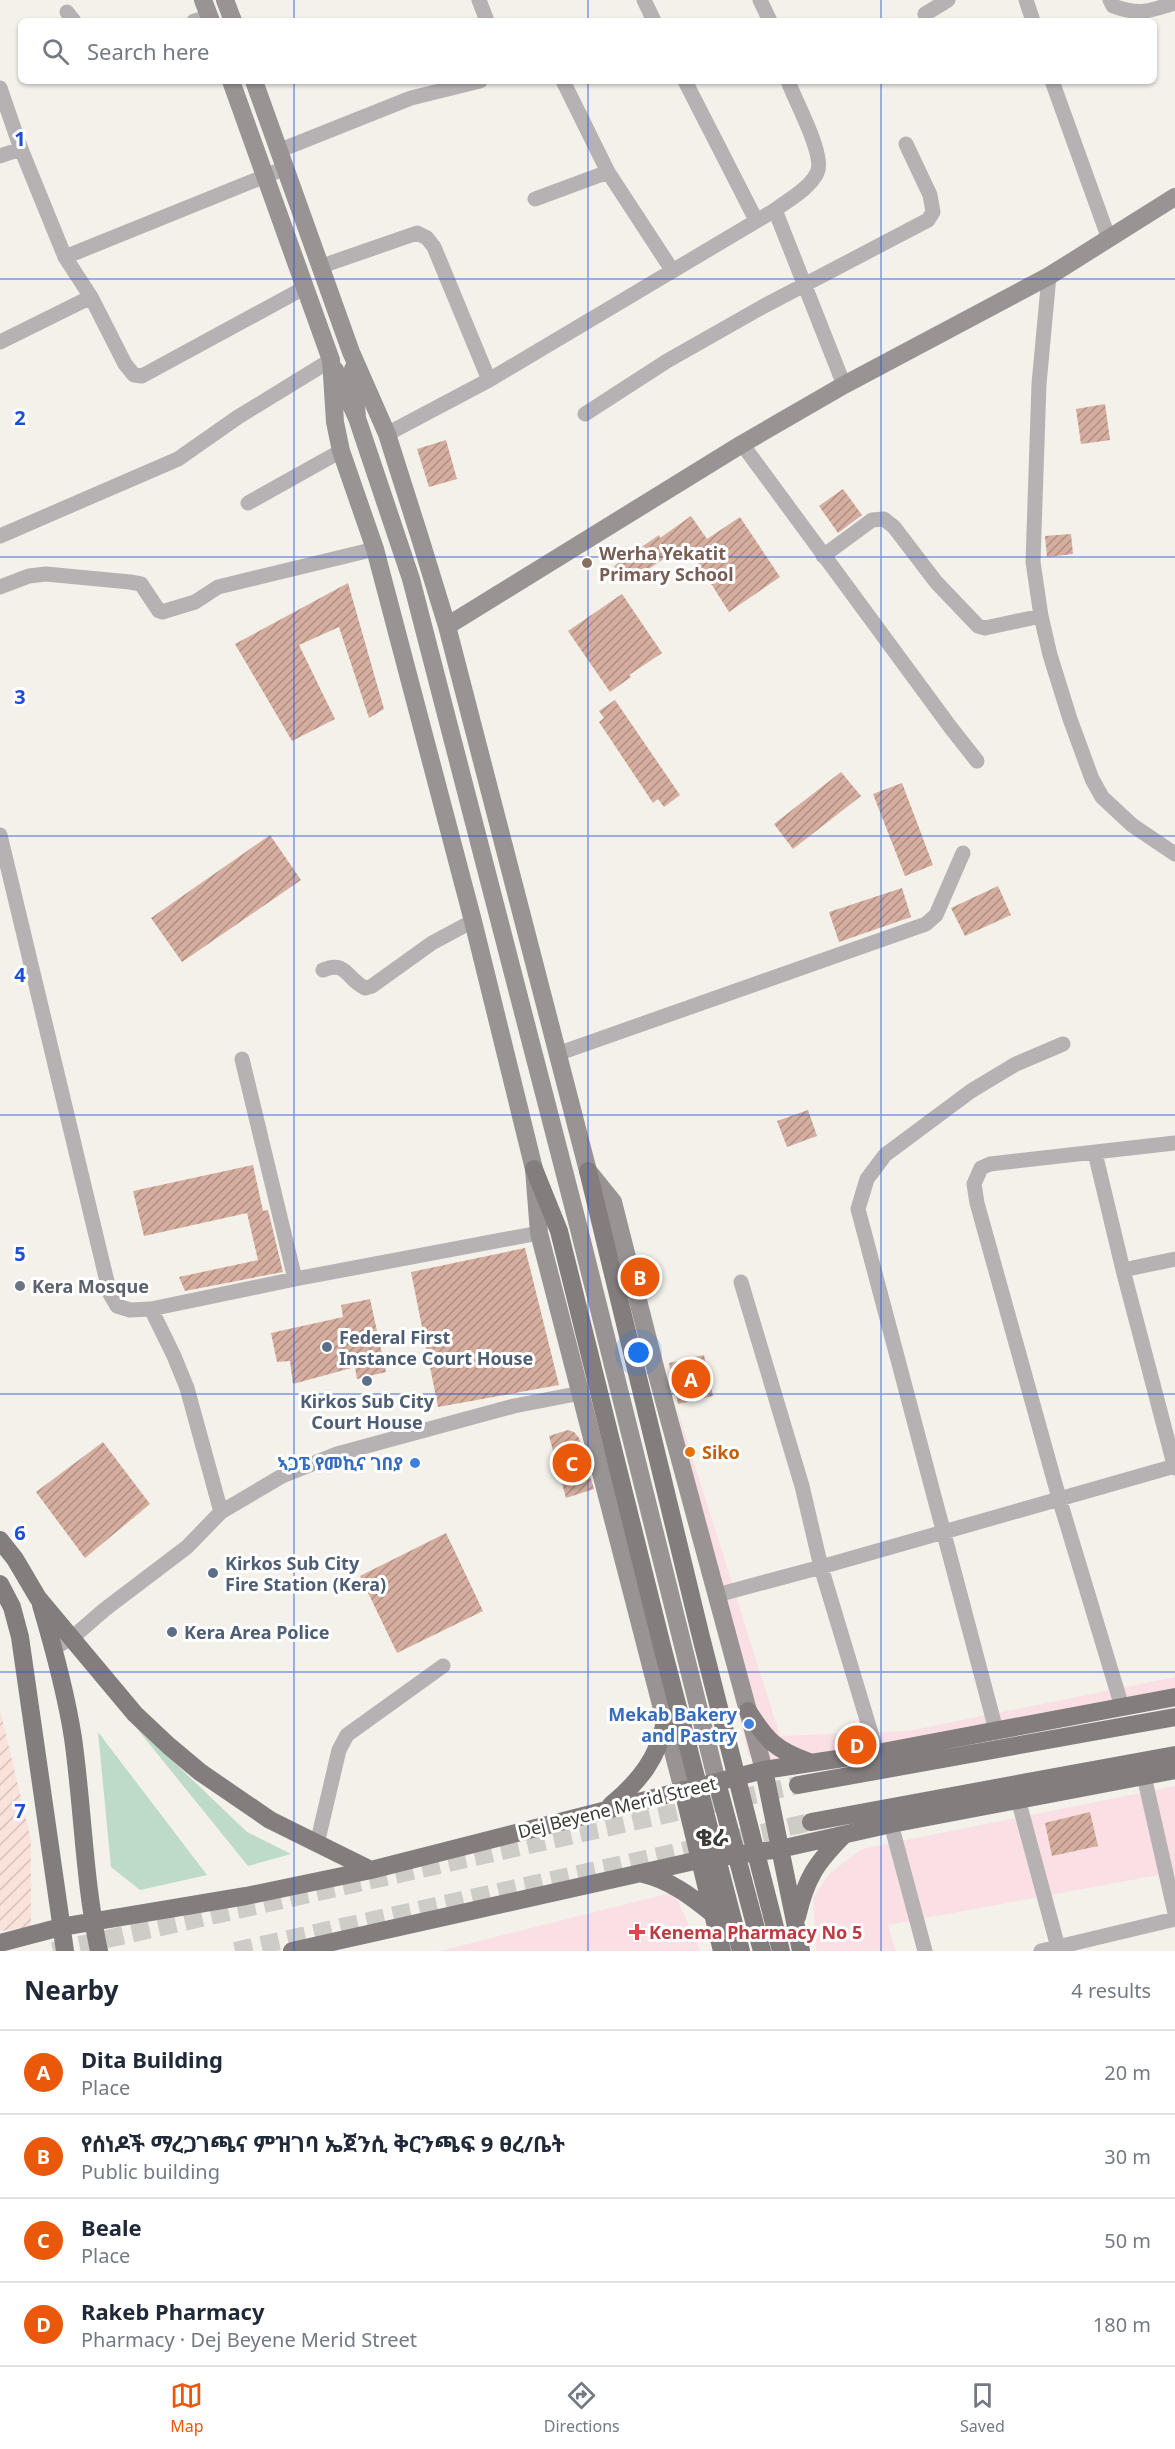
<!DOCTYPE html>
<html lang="en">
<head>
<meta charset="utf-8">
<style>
  :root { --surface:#fff; --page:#f6f6f7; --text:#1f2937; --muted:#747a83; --line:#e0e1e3; --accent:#ea580c }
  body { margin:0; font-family:"Noto Sans","Noto Sans Ethiopic",sans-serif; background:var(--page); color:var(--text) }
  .you { position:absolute; left:639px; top:1353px; width:21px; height:21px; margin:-15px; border:4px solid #fff; border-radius:50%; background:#1a73e8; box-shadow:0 0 0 9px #1a73e833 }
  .badge { display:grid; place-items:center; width:39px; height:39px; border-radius:50%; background:var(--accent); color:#fff; font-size:20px; font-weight:700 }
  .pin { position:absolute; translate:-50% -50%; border:3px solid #fff; box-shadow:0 2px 6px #0006 }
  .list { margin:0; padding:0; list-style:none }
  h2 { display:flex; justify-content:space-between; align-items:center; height:78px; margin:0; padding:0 24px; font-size:26px }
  h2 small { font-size:20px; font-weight:400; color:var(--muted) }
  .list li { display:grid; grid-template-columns:39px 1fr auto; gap:18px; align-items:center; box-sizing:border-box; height:84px; padding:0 24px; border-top:2px solid var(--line) }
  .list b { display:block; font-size:22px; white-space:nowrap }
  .list p { margin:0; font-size:20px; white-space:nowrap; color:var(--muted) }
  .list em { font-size:20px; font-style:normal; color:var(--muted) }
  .icon { flex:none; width:33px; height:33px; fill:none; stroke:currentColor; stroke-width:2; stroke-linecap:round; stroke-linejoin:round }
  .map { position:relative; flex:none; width:1175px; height:1951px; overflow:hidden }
  .search { position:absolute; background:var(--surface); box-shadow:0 2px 4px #0004; left:18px; right:18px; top:18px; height:66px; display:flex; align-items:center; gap:15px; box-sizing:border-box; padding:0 21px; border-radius:9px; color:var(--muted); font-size:22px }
  .sheet { height:414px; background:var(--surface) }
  nav { display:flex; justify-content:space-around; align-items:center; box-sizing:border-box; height:84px; border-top:2px solid var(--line); background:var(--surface); font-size:16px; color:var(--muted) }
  nav a { display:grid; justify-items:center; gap:3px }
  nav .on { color:var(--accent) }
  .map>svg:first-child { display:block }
</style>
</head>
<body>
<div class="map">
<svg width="1175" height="1951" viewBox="0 0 1175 1951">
  <defs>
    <pattern id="industrial-furrows" width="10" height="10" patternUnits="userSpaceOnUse" patternTransform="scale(1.5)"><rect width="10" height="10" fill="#fae1d9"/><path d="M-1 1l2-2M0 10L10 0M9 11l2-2" fill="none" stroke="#d7c2bb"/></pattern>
    <pattern id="building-hatch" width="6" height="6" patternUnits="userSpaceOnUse" patternTransform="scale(1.5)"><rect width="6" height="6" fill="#d5ae9f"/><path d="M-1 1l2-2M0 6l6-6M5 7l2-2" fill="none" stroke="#ae8f82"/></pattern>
  </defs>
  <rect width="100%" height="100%" fill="#f3f1ea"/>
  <!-- commercial -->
  <path fill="#fae0e4" d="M 677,1408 L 780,1736 L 908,1731 L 1175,1677 L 1175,1707 L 789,1773 L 748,1755 Z
    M 1175,1786 L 1175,1872 L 888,1925 L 896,1951 L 816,1951 L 813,1898 L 829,1874 L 862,1849 Z
    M 674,1892 L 700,1951 L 440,1951 Z"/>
  <!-- industrial -->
  <path fill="url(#industrial-furrows)" d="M 0,1710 L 31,1840 L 31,1927 L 0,1931 Z"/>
  <!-- grass -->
  <path fill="#bedbc9" d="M 130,1720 L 247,1832 L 291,1854 L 248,1866 Z
    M 98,1732 L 207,1875 L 140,1890 L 111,1867 Z"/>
  <!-- building -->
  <path fill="url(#building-hatch)" d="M 1105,404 L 1110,440 L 1081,444 L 1076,409 Z
    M 446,440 L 457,479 L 429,487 L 417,449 Z
    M 843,489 L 862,515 L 838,533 L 819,506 Z
    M 691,516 L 707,539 L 740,517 L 780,577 L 729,612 L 686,544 L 626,584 L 614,566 L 659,535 L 660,538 Z
    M 1071,534 L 1073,554 L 1047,557 L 1045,536 Z
    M 348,583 L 384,709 L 369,718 L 339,627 L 299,645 L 335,719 L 292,741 L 235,644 Z
    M 622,594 L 662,653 L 629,675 L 631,677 L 610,692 L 568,631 Z
    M 615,700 L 680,795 L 664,807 L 658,799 L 653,803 L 599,722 L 604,718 L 599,711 Z
    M 841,772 L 861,796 L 793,849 L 774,824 Z
    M 902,783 L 933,865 L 905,876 L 873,794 Z
    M 270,835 L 301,880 L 182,962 L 151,918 Z
    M 998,886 L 1011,915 L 965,936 L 951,908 Z
    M 902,888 L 911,917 L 839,942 L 829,912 Z
    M 808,1110 L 817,1136 L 787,1147 L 777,1121 Z
    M 253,1165 L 263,1211 L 268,1210 L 283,1272 L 185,1291 L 179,1277 L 258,1260 L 247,1213 L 144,1236 L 133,1191 Z
    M 525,1248 L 559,1385 L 438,1407 L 411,1272 Z
    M 370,1299 L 386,1372 L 357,1379 L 355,1367 L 293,1384 L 290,1361 L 277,1362 L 271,1333 L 343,1317 L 341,1305 Z
    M 704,1355 L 713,1396 L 678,1404 L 669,1363 Z
    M 568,1430 L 574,1432 L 579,1438 L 594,1489 L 566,1498 L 549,1436 Z
    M 103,1442 L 150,1504 L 85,1558 L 36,1492 Z
    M 446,1533 L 483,1611 L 397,1653 L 360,1576 Z
    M 1090,1812 L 1098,1846 L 1052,1856 L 1045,1823 Z"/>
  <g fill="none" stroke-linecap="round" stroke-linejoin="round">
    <!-- primary-tunnel -->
    <path stroke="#ceccc6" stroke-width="18" stroke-dasharray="18 9" stroke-linecap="butt" d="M 53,1951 L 798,1785
      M 235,1951 L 811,1822"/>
    <!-- street -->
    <path stroke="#b6b2b3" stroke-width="15" d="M 479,0 L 487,21
      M 644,0 L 654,21
      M 760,0 L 770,21
      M 1026,0 L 1033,21
      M 1110,0 L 1113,6 C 1141,16 1148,11 1175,3
      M 67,12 L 74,21
      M 925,14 L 948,0
      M 194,21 L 209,17
      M 563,81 L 608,172 L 672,270
      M 685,81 L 756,220
      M 1052,81 L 1109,239
      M 0,88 L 21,149 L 65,257 L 91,297 L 0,342
      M 278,151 L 411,98 L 480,81
      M 0,156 L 21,149
      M 535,199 L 608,172
      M 775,210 L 844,385
      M 65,257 L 285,168
      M 322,266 L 417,233 L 427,238 L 434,247 L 489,380
      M 1049,276 L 1039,384 L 1033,562 L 1041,616 L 1050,655 L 1070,719 L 1092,779 L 1102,797 L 1132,825 L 1175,854
      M 91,297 L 125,364 L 134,375 L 142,376 L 304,288
      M 585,414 L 667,361 L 764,306 L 928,220 L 933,212 L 930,195 L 906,144
      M 387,434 L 489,380 L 775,210 C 788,200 809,189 817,173 C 826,156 795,101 788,81
      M 742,444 L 951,728 L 977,761
      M 248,503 L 341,451
      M 0,536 L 178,459 L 238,417 L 331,360
      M 823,556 L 872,520 L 884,519 L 894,527 L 936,582 L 978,626 L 985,628 L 1041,616
      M 0,587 L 29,576 L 46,574 L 130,582 L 141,584 L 159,611 L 162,612 L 195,602 L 218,587 L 375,549
      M 0,835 L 110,1294 L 117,1306 L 130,1310 L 151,1309 L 295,1279 L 539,1233
      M 323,970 C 347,960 346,979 365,988 L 372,986 L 432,943 L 473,921
      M 557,1054 L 926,924 L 936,915 L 963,853
      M 242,1059 L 295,1279
      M 1095,1153 L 1123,1270 L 1175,1468
      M 1123,1270 L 1175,1259
      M 741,1282 L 802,1486 L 821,1567 L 877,1753
      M 151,1309 L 174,1356 L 187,1388 L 221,1512
      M 717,1595 L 821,1567 L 1175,1466
      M 54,1648 L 73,1637 L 104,1610 L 187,1547 L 221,1512 L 282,1476 L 337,1454 L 514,1406 L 581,1393
      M 1122,1707 L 1059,1498 L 977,1203 L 974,1184 L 981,1168 L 990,1164 L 1175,1143
      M 996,1730 L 858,1209 L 867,1179 L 885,1155 L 971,1091 L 1016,1064 L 1063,1044
      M 1144,1776 L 1175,1913
      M 1018,1799 L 1059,1951
      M 891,1824 L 925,1951
      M 317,1844 L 339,1750 L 347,1735 L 443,1666
      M 1041,1951 L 1175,1919"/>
    <!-- secondary -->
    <path stroke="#999394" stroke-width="18" d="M 203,0 L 211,21
      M 225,0 L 233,21
      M 231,81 L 331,360 L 335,422 L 341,451 L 375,549 L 473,921 L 534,1169 L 539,1233 L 683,1790
      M 254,81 L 351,352 L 387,434 L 420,538 L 447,626 L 588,1171 L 613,1202 L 656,1371 L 764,1770
      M 335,370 L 357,418 L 353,369
      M 357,418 L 411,579 L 578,1225 L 717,1782
      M 447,626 L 742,444 L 844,385 L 1049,276 L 1175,197"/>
    <!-- primary -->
    <path stroke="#847d7e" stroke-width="18" d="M 534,1169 L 559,1231 L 662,1646 L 741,1951
      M 588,1171 L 701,1637 L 781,1951
      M 0,1540 L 15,1559 L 38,1598 L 135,1714 L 169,1746 L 200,1772 L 270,1820 L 371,1870
      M 0,1584 L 12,1607 L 20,1637 L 65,1951
      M 41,1605 C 54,1649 66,1693 73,1738 C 83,1809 84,1881 99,1951
      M 748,1711 C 767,1741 776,1750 809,1762
      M 764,1770 L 801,1951
      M 717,1782 L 762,1951
      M 798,1785 L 1175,1717
      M 683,1790 L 722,1951
      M 611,1805 C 639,1782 659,1757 665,1721
      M 811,1822 L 1175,1755
      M 643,1874 C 670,1880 692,1897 713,1914
      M 797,1917 C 806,1878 816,1863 844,1835
      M 0,1943 L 61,1927 L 246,1896 L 371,1870 L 764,1770 L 877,1753 L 1175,1697
      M 292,1951 L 699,1860 L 780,1849 L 891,1824 L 1175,1770"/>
  </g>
  <!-- grid -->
  <path fill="none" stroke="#1d4ed8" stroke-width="1.5" stroke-opacity="0.55" d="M 294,0 L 294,21M 588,0 L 588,21M 881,0 L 881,21M 294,81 L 294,1951M 588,81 L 588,1951M 881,81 L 881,1951M 0,279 L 1175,279M 0,557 L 1175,557M 0,836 L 1175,836M 0,1115 L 1175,1115M 0,1394 L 1175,1394M 0,1672 L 1175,1672"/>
  <!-- markers -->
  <circle fill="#8d6e63" stroke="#fff" stroke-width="2" cx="587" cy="563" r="6"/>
  <circle fill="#6b7280" stroke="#fff" stroke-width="2" cx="20" cy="1286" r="6"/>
  <g fill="#5c6f8a" stroke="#fff" stroke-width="2">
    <circle cx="327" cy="1347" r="6"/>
    <circle cx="367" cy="1381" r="6"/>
    <circle cx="213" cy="1573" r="6"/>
    <circle cx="172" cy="1632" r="6"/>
  </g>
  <circle fill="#e8710a" stroke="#fff" stroke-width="2" cx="690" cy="1452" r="6"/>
  <g fill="#3f7fe0" stroke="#fff" stroke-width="2">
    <circle cx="415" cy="1463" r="6"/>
    <circle cx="749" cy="1724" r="6"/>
  </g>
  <path fill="#e0444e" stroke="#fff" stroke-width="2" d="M634 1923h6v6h6v6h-6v6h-6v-6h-6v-6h6z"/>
  <g text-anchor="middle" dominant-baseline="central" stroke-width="6" stroke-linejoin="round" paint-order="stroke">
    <!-- education labels -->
    <g font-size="18" font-weight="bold" fill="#785e54" stroke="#fff" text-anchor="start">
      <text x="599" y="553">Werha Yekatit<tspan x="599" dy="21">Primary School</tspan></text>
    </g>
    <!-- worship labels -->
    <g font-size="18" font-weight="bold" fill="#5b616d" stroke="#fff" text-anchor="start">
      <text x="32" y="1286">Kera Mosque</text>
    </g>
    <!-- service labels -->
    <g font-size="18" font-weight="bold" fill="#4e5e75" stroke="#fff" text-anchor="start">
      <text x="339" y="1337">Federal First<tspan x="339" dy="21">Instance Court House</tspan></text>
      <text x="367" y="1401" text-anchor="middle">Kirkos Sub City<tspan x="367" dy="21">Court House</tspan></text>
      <text x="225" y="1563">Kirkos Sub City<tspan x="225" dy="21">Fire Station (Kera)</tspan></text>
      <text x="184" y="1632">Kera Area Police</text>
    </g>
    <!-- food labels -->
    <g font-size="18" font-weight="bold" fill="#c56008" stroke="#fff" text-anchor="start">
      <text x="702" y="1452">Siko</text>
    </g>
    <!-- shop labels -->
    <g font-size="18" font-weight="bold" fill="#366cbe" stroke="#fff" text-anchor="end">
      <text x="403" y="1463">ኣጋፔ የመኪና ገበያ</text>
      <text x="737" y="1714">Mekab Bakery<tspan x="737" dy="21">and Pastry</tspan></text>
    </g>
    <!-- street labels -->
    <g font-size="18" fill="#3a3a37" stroke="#fff">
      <text transform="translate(617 1807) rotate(-14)">Dej Beyene Merid Street</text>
    </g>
    <!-- health labels -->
    <g font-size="18" font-weight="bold" fill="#be3a42" stroke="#fff" text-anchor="start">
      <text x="649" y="1932">Kenema Pharmacy No 5</text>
    </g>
    <!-- district labels -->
    <g font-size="24" font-weight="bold" fill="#3b3a34" stroke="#fff">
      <text x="712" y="1836">ቄራ</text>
    </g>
  </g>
  <g font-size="20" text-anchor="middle" font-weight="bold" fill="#1d4ed8" stroke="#fff" stroke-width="6" stroke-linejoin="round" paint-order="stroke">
    <text x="20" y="146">1</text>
    <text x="20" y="425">2</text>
    <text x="20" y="704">3</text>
    <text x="20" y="982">4</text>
    <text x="20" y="1261">5</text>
    <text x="20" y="1540">6</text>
    <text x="20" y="1818">7</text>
  </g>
</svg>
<div class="you"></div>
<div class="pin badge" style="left:691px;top:1379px">A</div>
<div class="pin badge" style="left:640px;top:1277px">B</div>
<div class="pin badge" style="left:572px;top:1463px">C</div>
<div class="pin badge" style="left:857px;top:1745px">D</div>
<div class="search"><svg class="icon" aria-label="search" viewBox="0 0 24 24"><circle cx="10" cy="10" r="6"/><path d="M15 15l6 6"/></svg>Search here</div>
</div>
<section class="sheet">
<h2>Nearby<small>4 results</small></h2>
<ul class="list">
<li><span class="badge">A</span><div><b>Dita Building</b><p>Place</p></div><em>20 m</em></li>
<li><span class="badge">B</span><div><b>የሰነዶች ማረጋገጫና ምዝገባ ኤጀንሲ ቅርንጫፍ 9 ፀረ/ቤት</b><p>Public building</p></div><em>30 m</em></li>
<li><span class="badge">C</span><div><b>Beale</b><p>Place</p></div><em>50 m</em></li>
<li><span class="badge">D</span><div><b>Rakeb Pharmacy</b><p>Pharmacy · Dej Beyene Merid Street</p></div><em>180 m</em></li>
</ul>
</section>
<nav>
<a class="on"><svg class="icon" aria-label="map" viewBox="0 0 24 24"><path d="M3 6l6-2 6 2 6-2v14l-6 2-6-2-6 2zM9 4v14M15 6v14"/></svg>Map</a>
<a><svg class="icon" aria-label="directions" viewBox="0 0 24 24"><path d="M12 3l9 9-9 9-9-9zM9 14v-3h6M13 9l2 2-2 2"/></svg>Directions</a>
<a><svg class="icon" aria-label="saved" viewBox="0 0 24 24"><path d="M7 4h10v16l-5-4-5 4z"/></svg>Saved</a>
</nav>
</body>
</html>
